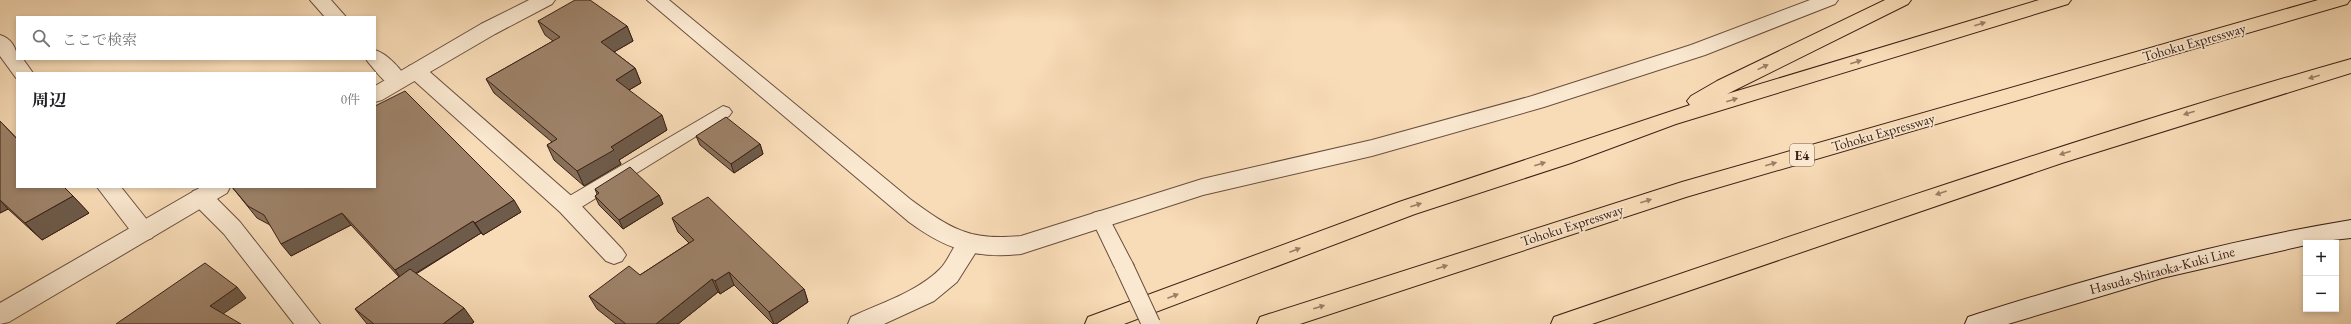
<!DOCTYPE html>
<html lang="ja">
<head>
<meta charset="utf-8">
<style>
  :root { --surface:#fff; --page:#f2f2f2; --text:#202124; --muted:#757577; --line:#e0e0e0 }
  body { margin:0; font-family:"EB Garamond","Noto Serif JP",serif; background:var(--page); color:var(--text) }
  .controls { position:absolute; right:12px; bottom:12px; display:grid; overflow:hidden; border-radius:0px; box-shadow:0 2px 6px #0003 }
  .controls button { width:36px; height:36px; display:grid; place-items:center; padding:0; border:0; border-bottom:1px solid var(--line); background:var(--surface); color:var(--text); font:20px sans-serif }
  .list { margin:0; padding:0; list-style:none }
  h2 { display:flex; justify-content:space-between; align-items:center; height:52px; margin:0; padding:0 16px; font-size:17px }
  h2 small { font-size:13px; font-weight:400; color:var(--muted) }
  .icon { flex:none; width:22px; height:22px; fill:none; stroke:currentColor; stroke-width:2; stroke-linecap:round; stroke-linejoin:round }
  .map { position:relative; flex:none; width:2351px; height:324px; overflow:hidden }
  .search { position:absolute; background:var(--surface); box-shadow:0 2px 6px #0003; left:16px; top:16px; width:360px; height:44px; display:flex; align-items:center; gap:10px; box-sizing:border-box; padding:0 14px; border-radius:0px; color:var(--muted); font-size:15px }
  .panel { position:absolute; background:var(--surface); box-shadow:0 2px 6px #0003; left:16px; top:72px; width:360px; height:116px; border-radius:0px }
  .map>svg:first-child { display:block }
</style>
</head>
<body>
<div class="map">
<svg width="2351" height="324" viewBox="0 0 2351 324">
  <rect width="100%" height="100%" fill="#f8dcb7"/>
  <filter id="stains"><feTurbulence type="fractalNoise" baseFrequency=".005" numOctaves="4"/><feColorMatrix values="0 0 0 0 .2 0 0 0 0 .09 0 0 0 0 .02 0 0 0 .5 -.17"/></filter>
  <radialGradient id="worn" r=".72"><stop offset=".6" stop-color="#630" stop-opacity="0"/><stop offset="1" stop-color="#630" stop-opacity=".3"/></radialGradient>
  <g fill="none" stroke-linecap="round" stroke-linejoin="round">
    <defs>
      <path id="service" d="M 723,106 L 729,108 L 732,112 L 729,116 L 575,211 L 568,213 L 561,211 L 559,206 L 561,201 Z
        M 1100,211 L 1107,213 L 1109,218 L 1134,266 L 1131,271 L 1124,274 L 1117,271 L 1114,266 L 1091,218 L 1093,213 Z"/>
      <path id="minor" d="M 310,0 L 331,0 L 346,17 L 325,17 Z
        M 0,35 C 11,38 17,48 17,59 L 23,59 L 33,73 L 17,73 L 16,78 L 0,56 Z
        M 375,50 C 388,54 402,70 408,81 L 405,86 C 388,91 378,73 368,62 L 366,59 L 375,59 Z
        M 416,64 L 423,66 L 576,200 L 622,249 L 626,255 L 622,261 L 614,264 L 606,261 L 560,212 L 409,76 L 406,71 L 409,66 Z
        M 97,187 L 121,187 L 152,226 L 156,232 L 152,238 L 144,241 L 136,238 Z
        M 201,189 L 209,191 L 240,222 L 320,324 L 294,324 L 224,234 L 193,203 L 190,197 L 193,191 Z
        M 969,235 L 977,238 L 981,244 L 957,282 L 934,301 L 884,324 L 848,324 L 851,317 C 881,303 917,292 940,269 C 951,258 953,240 969,235 Z"/>
      <path id="tertiary" d="M 529,0 L 555,0 L 552,4 L 495,34 L 382,100 L 375,102 L 375,86 L 481,24 Z
        M 647,0 L 669,0 L 910,199 C 951,229 969,241 1021,236 L 1202,179 L 1372,140 L 1532,96 L 1691,45 L 1810,0 L 1838,0 L 1835,4 L 1705,55 L 1544,107 L 1372,156 L 1203,195 L 1021,254 C 975,259 946,249 909,222 Z
        M 201,187 L 230,187 L 227,193 L 9,322 L 0,324 L 0,303 Z"/>
      <path id="secondary" d="M 2351,220 L 2351,238 L 2306,243 L 2306,245 L 2162,278 L 2008,324 L 1965,324 L 1968,317 L 1977,314 C 2100,275 2223,241 2351,220 Z"/>
      <path id="motorway" d="M 1885,0 L 1911,0 L 1908,4 L 1727,94 L 2039,0 L 2071,0 L 2068,4 L 1676,124 L 1571,163 L 1415,214 L 1124,324 L 1085,324 L 1088,317 L 1399,202 L 1690,105 L 1687,101 L 1691,96 L 1717,81 Z
        M 2318,0 L 2350,0 L 2347,4 L 1686,197 L 1300,324 L 1257,324 L 1260,317 L 1269,314 L 1682,182 Z
        M 2351,59 L 2351,73 L 2062,163 L 1592,324 L 1551,324 L 1554,317 C 1818,227 2082,135 2351,59 Z"/>
    </defs>
    <!-- service casing -->
    <use href="#service" stroke="#6a4f3e" stroke-width="2"/>
    <!-- minor casing -->
    <use href="#minor" stroke="#6a4f3e" stroke-width="2"/>
    <!-- tertiary casing -->
    <use href="#tertiary" stroke="#6a4f3e" stroke-width="2"/>
    <!-- secondary casing -->
    <use href="#secondary" stroke="#3b2015" stroke-width="2"/>
    <!-- motorway casing -->
    <use href="#motorway" stroke="#3b2015" stroke-width="2"/>
    <!-- service -->
    <use href="#service" fill="#fae8d0" fill-rule="evenodd"/>
    <!-- minor -->
    <use href="#minor" fill="#fae8d0" fill-rule="evenodd"/>
    <!-- tertiary -->
    <use href="#tertiary" fill="#fae8d0" fill-rule="evenodd"/>
    <!-- secondary -->
    <use href="#secondary" fill="#fae8d0" fill-rule="evenodd"/>
    <!-- motorway -->
    <use href="#motorway" fill="#f8dcb7" fill-rule="evenodd"/>
    <defs>
      <path id="service-bridge" d="M 1124,266 L 1151,324"/>
    </defs>
    <!-- service-bridge casing -->
    <use href="#service-bridge" stroke="#6a4f3e" stroke-width="20" stroke-linecap="butt"/>
    <!-- service-bridge -->
    <use href="#service-bridge" stroke="#fae8d0" stroke-width="18"/>
  </g>
  <!-- wall -->
  <path fill="#87705a" stroke="#3b2015" d="M 538,21 L 627,26 L 633,41 L 614,52 L 635,68 L 641,83 L 629,90 L 667,130 L 619,160 L 621,164 L 584,186 L 554,160 L 547,145 L 552,142 L 494,93 L 486,79 L 553,41 L 545,35 Z
    M 0,121 L 89,213 L 42,240 L 8,209 L 0,213 Z
    M 696,136 L 760,144 L 763,154 L 734,173 L 700,145 Z
    M 232,187 L 521,212 L 483,235 L 481,233 L 416,274 L 474,322 L 471,324 L 367,324 L 355,309 L 399,277 L 351,225 L 291,256 L 270,225 L 257,218 Z
    M 595,189 L 659,195 L 663,204 L 623,229 L 599,205 L 595,196 L 597,194 Z
    M 672,218 L 804,289 L 808,302 L 776,324 L 773,324 L 734,285 L 720,294 L 718,292 L 678,324 L 616,324 L 597,309 L 589,296 L 640,275 L 689,243 L 678,232 Z"/>
  <!-- shaded-wall -->
  <path fill="#6e5b4a" stroke="#3b2015" d="M 627,26 L 633,41 L 607,56 L 601,42 Z
    M 635,68 L 641,83 L 622,94 L 616,80 Z
    M 662,115 L 667,130 L 619,160 L 621,164 L 584,186 L 577,171 L 611,147 Z
    M 760,144 L 763,154 L 734,173 L 731,164 Z
    M 659,195 L 663,204 L 623,229 L 619,220 Z
    M 73,196 L 89,213 L 42,240 L 25,223 Z
    M 0,200 L 8,209 L 0,213 Z
    M 514,200 L 521,212 L 483,235 L 475,223 Z
    M 342,213 L 351,225 L 291,256 L 281,244 Z
    M 473,221 L 481,233 L 403,281 L 395,270 Z
    M 729,272 L 734,285 L 720,294 L 715,281 Z
    M 712,279 L 718,292 L 678,324 L 656,324 Z
    M 237,287 L 246,298 L 220,316 L 210,306 Z
    M 804,289 L 808,302 L 776,324 L 774,324 L 769,312 Z
    M 464,308 L 474,322 L 471,324 L 443,324 Z"/>
  <!-- building -->
  <path fill="#9d8269" stroke="#3b2015" d="M 575,0 L 590,0 L 627,26 L 601,42 L 635,68 L 616,80 L 662,115 L 611,147 L 614,150 L 577,171 L 547,145 L 557,139 L 486,79 L 560,37 L 538,21 Z
    M 405,91 L 514,200 L 475,223 L 473,221 L 395,270 L 342,213 L 281,244 L 264,215 L 248,206 L 232,187 L 375,187 L 375,106 Z
    M 726,117 L 760,144 L 731,164 L 696,136 Z
    M 0,121 L 17,139 L 17,187 L 64,187 L 73,196 L 25,223 L 0,200 Z
    M 630,167 L 659,195 L 619,220 L 595,196 L 599,193 L 595,189 Z
    M 708,197 L 804,289 L 769,312 L 729,272 L 715,281 L 712,279 L 656,324 L 626,324 L 589,296 L 629,266 L 640,275 L 694,240 L 672,218 Z
    M 205,263 L 237,287 L 210,306 L 241,324 L 116,324 Z
    M 410,269 L 464,308 L 443,324 L 374,324 L 355,309 Z"/>
  <!-- one-way arrows -->
  <defs><path id="oneway-solid" d="M-6-.8H1V-3.2L6.5 0L1 3.2V.8H-6Z"/></defs>
  <g fill="#9a7e66">
    <use href="#oneway-solid" transform="translate(1980 24) rotate(-17)"/>
    <use href="#oneway-solid" transform="translate(1856 62) rotate(-17)"/>
    <use href="#oneway-solid" transform="translate(1763 67) rotate(-26)"/>
    <use href="#oneway-solid" transform="translate(2314 77) rotate(164)"/>
    <use href="#oneway-solid" transform="translate(1732 100) rotate(-17)"/>
    <use href="#oneway-solid" transform="translate(2189 113) rotate(162)"/>
    <use href="#oneway-solid" transform="translate(2065 153) rotate(162)"/>
    <use href="#oneway-solid" transform="translate(1540 164) rotate(-18)"/>
    <use href="#oneway-solid" transform="translate(1771 164) rotate(-16)"/>
    <use href="#oneway-solid" transform="translate(1941 193) rotate(161)"/>
    <use href="#oneway-solid" transform="translate(1646 201) rotate(-18)"/>
    <use href="#oneway-solid" transform="translate(1416 205) rotate(-18)"/>
    <use href="#oneway-solid" transform="translate(1295 250) rotate(-21)"/>
    <use href="#oneway-solid" transform="translate(1442 267) rotate(-18)"/>
    <use href="#oneway-solid" transform="translate(1173 296) rotate(-21)"/>
    <use href="#oneway-solid" transform="translate(1319 307) rotate(-18)"/>
  </g>
  <g text-anchor="middle" dominant-baseline="central" stroke-width="3.5" stroke-linejoin="round" paint-order="stroke">
    <!-- shield labels -->
    <rect fill="#fae8d0" stroke="#745c4d" stroke-width="1" x="1790" y="144" width="24" height="22" rx="3"/>
    <g font-size="13" font-weight="bold" fill="#3b2015">
      <text x="1802" y="155">E4</text>
    </g>
    <!-- street labels -->
    <g font-size="14" fill="#3b2015" stroke="#fae8d0">
      <text transform="translate(2194 42) rotate(-16)">Tohoku Expressway</text>
      <text transform="translate(1883 132) rotate(-16)">Tohoku Expressway</text>
      <text transform="translate(1572 225) rotate(-18)">Tohoku Expressway</text>
      <text transform="translate(2162 270) rotate(-15)">Hasuda-Shiraoka-Kuki Line</text>
    </g>
  </g>
  <rect width="100%" height="100%" filter="url(#stains)"/>
  <rect width="100%" height="100%" fill="url(#worn)"/>
</svg>
<div class="controls">
<button>+</button>
<button>−</button>
</div>
<div class="search"><svg class="icon" aria-label="search" viewBox="0 0 24 24"><circle cx="10" cy="10" r="6"/><path d="M15 15l6 6"/></svg>ここで検索</div>
<section class="panel">
<h2>周辺<small>0件</small></h2>
<ul class="list">
</ul>
</section>
</div>
</body>
</html>
